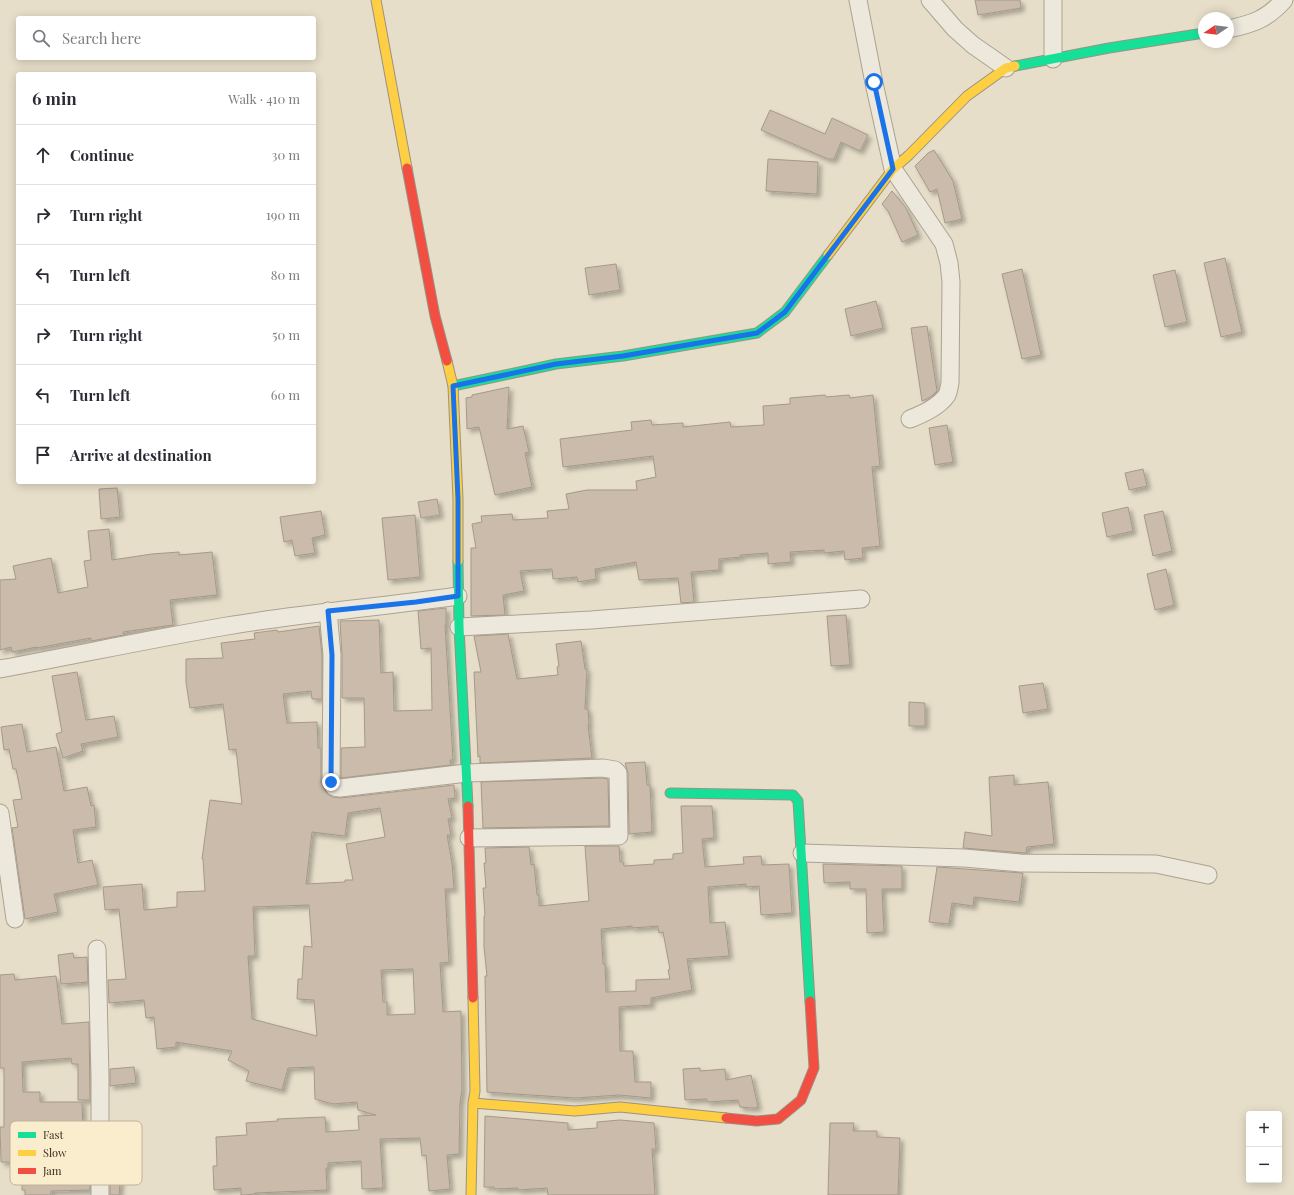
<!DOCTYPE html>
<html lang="en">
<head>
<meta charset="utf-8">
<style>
  :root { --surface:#fff; --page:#f2f2f3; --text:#2b2b33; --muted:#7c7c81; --line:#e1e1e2 }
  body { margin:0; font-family:"Playfair Display",serif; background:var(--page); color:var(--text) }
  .controls { position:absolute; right:12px; bottom:12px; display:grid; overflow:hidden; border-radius:4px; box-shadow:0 2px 10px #0003 }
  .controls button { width:36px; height:36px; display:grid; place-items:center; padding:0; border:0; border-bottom:1px solid var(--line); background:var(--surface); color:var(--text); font:20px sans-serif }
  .compass { position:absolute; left:1198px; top:12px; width:36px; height:36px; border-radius:50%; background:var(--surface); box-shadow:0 2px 10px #0003; rotate:257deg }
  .stop { position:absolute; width:12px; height:12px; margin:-9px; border:3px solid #1a73e8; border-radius:50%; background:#fff }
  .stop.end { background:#1a73e8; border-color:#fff; box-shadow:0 1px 4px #0008 }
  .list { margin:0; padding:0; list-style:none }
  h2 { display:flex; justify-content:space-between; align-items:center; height:52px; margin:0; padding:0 16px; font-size:17px }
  h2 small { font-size:13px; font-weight:400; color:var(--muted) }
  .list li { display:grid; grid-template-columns:26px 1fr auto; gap:12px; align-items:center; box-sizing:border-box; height:60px; padding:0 16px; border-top:1px solid var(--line) }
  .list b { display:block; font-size:15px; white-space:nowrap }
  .list em { font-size:13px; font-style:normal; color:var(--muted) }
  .icon { flex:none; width:22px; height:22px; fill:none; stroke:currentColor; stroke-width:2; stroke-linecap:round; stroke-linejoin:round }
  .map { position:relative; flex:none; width:1294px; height:1195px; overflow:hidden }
  .search { position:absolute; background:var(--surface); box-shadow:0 2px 10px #0003; left:16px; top:16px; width:300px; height:44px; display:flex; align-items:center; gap:10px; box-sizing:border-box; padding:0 14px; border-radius:4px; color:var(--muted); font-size:15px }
  .panel { position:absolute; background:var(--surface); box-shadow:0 2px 10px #0003; left:16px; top:72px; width:300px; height:412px; border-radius:4px }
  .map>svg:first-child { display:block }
</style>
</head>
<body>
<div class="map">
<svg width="1294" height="1195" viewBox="0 0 1294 1195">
  <defs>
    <filter id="shadow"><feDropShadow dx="3.5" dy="3.5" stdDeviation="2" flood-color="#0004"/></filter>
  </defs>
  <rect width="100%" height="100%" fill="#e6dec9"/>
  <!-- building -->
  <path fill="#cabbaa" stroke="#a69989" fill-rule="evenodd" filter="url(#shadow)" d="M 975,0 L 1020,0 L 1021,8 L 978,15 Z
    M 770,110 L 825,134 L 832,118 L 868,135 L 860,151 L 841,142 L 834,159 L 828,159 L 761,130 Z
    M 934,150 L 953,181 L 962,219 L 945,223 L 937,189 L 930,192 L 915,166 L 928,153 Z
    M 768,159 L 818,162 L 817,194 L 766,191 Z
    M 892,191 L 906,208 L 918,235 L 902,242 L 888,211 L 882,204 Z
    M 1225,258 L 1242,332 L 1221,337 L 1204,263 Z
    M 616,264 L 620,290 L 589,295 L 585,268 Z
    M 1022,269 L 1041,355 L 1022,359 L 1002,274 Z
    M 1175,270 L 1187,322 L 1165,327 L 1153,275 Z
    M 876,301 L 883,328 L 851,336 L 845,309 Z
    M 927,326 L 937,391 L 929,398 L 922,401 L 911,328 Z
    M 509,387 L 507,429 L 523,426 L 529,452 L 525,453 L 532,487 L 495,495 L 479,427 L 467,429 L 466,398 L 472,397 L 472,395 Z
    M 825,395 L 826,397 L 849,395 L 850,398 L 873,395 L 880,466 L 872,467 L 880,546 L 862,548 L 863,558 L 845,560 L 844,551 L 824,553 L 824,550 L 790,552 L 791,562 L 768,564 L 768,553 L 740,555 L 741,557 L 719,559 L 719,570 L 691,572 L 694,602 L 681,603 L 678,578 L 639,580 L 636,562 L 595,569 L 596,579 L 578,582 L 577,577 L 553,579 L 552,569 L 520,571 L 524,591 L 503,595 L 505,615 L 471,616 L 471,548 L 476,548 L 472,524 L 482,522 L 481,516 L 512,514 L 513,520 L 548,518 L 547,511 L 569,509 L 566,494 L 587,490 L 637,490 L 636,481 L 656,477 L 653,456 L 563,467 L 560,439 L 632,430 L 631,422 L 651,420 L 652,425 L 683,423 L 683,427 L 730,422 L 731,427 L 764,425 L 763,406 L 790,404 L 790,398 Z
    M 947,425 L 953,462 L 935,465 L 929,428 Z
    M 1143,469 L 1147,486 L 1129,490 L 1125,473 Z
    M 117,488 L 120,517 L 101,519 L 99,489 Z
    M 437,499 L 440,515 L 421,518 L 418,502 Z
    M 1128,507 L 1133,531 L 1107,537 L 1102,513 Z
    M 321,511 L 325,535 L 312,538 L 315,553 L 295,556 L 292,540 L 284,542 L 280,517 Z
    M 1163,511 L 1172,551 L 1153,556 L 1144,515 Z
    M 415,515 L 420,577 L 388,580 L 382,518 Z
    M 109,529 L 112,560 L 152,554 L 179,552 L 179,555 L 212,552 L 217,595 L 170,600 L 173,625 L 123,632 L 124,635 L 91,641 L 91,638 L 37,648 L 37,647 L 12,652 L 11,647 L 0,650 L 0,580 L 16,579 L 13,566 L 51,558 L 58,593 L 88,587 L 84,561 L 91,560 L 88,531 Z
    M 1166,569 L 1174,605 L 1155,610 L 1147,574 Z
    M 446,608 L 446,625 L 445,625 L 453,760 L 450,760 L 451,765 L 341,778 L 341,748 L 365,747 L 364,698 L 342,698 L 342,655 L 340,621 L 379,620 L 381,673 L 393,672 L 394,711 L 432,710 L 431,648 L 421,649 L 418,611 Z
    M 846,615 L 850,665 L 831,666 L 827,616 Z
    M 319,626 L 322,655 L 322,699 L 312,699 L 311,691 L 283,694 L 287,723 L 317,722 L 318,748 L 321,748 L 321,782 L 326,792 L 332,797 L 341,798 L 454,785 L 455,798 L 448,799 L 452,818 L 448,819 L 451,835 L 447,835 L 452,863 L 454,889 L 445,889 L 449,962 L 440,963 L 443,1012 L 461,1011 L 462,1090 L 460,1103 L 459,1154 L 447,1155 L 450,1189 L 429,1191 L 426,1155 L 422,1156 L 420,1138 L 380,1139 L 383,1188 L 362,1189 L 361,1161 L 328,1163 L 328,1168 L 326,1168 L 327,1190 L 255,1193 L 255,1194 L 245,1195 L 241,1195 L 241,1188 L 214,1190 L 213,1166 L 217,1166 L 216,1137 L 247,1135 L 246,1123 L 278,1121 L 277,1119 L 325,1117 L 326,1132 L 359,1130 L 358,1116 L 376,1115 L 358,1110 L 357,1102 L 333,1104 L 315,1099 L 314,1067 L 288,1068 L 282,1090 L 246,1081 L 249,1071 L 228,1060 L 232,1051 L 176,1042 L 176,1047 L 157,1049 L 154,1017 L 146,1018 L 144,1000 L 109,1003 L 108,980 L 126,979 L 119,909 L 105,910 L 103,887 L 142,884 L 144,910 L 177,907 L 177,892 L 205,891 L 203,859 L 202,859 L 210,800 L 242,804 L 236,749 L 229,750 L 223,704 L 190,708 L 186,682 L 186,659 L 223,658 L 221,643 L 255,639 L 254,633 L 277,630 L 278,632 ZM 380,808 L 385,837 L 346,844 L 353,880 L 345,880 L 345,882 L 306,884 L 312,832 L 345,836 L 348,813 ZM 309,905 L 312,947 L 304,946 L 302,979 L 298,979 L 297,999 L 314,1000 L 317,1036 L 252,1019 L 248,956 L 255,956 L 253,907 ZM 413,969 L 415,1014 L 387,1015 L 387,1002 L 383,1002 L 381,970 Z
    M 508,634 L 517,679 L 558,675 L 557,667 L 559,666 L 556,644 L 581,641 L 585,669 L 587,669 L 585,709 L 588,709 L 589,725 L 588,725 L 592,758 L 480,763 L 480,756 L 478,757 L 474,672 L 481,672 L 474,636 Z
    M 77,672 L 86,720 L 114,716 L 118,737 L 81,744 L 83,751 L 63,758 L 56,734 L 62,732 L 52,676 Z
    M 1043,683 L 1048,709 L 1023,713 L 1019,686 Z
    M 909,702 L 925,703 L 925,726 L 909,726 Z
    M 22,724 L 27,752 L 56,747 L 64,791 L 87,787 L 91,806 L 94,805 L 96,827 L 73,830 L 78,863 L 92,860 L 98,885 L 54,894 L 58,912 L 25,919 L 12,828 L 18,827 L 13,800 L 22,799 L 16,769 L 13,769 L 9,749 L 4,750 L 1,727 Z
    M 645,762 L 647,785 L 650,785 L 652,832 L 629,834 L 628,773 L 625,763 Z
    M 1014,775 L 1014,785 L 1048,782 L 1054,844 L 1027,847 L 1026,853 L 963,848 L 965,832 L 992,836 L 989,777 Z
    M 602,778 L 608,779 L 609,826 L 483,828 L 481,782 Z
    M 681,806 L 712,806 L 714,838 L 702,839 L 705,867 L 744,864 L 743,857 L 761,856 L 762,865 L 789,864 L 792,913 L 761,915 L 759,886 L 746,887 L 746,884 L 708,887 L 710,923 L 725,922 L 729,956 L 687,959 L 692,990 L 651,998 L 651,1005 L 619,1007 L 620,1051 L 633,1051 L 635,1082 L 651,1082 L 651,1098 L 619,1095 L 575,1098 L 487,1092 L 485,976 L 487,976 L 484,947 L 484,916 L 485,915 L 483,888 L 486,888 L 484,863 L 486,863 L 485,848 L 529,847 L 531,865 L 534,864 L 537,895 L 539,895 L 539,906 L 589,901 L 585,846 L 619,846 L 620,862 L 623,862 L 624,866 L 654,864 L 654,860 L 673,859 L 673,854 L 683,853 ZM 632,926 L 632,928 L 658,926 L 659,933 L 663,932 L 670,969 L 668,970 L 670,979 L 636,980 L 636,991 L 606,992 L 605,964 L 603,964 L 601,929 Z
    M 823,864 L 902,866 L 902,889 L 882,889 L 884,932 L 867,933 L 866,889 L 850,889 L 850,882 L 824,883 Z
    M 937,867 L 1023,873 L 1019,902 L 974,897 L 973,906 L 952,903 L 949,924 L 929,922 Z
    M 73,953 L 74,958 L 87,957 L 88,982 L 61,984 L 58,955 Z
    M 14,974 L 15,980 L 56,976 L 62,1024 L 89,1022 L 90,1100 L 78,1100 L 78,1064 L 72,1064 L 71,1058 L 22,1062 L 23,1092 L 40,1092 L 40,1102 L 82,1102 L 83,1133 L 90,1133 L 90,1190 L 51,1191 L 51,1195 L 25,1195 L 25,1190 L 22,1190 L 22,1162 L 1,1162 L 0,1127 L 4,1127 L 4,1068 L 0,1068 L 0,975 Z
    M 134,1067 L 136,1083 L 110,1086 L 110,1069 Z
    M 700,1068 L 700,1071 L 725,1069 L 726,1080 L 751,1075 L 758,1107 L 754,1108 L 740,1107 L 738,1100 L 707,1102 L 707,1099 L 685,1100 L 683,1069 Z
    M 485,1116 L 568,1123 L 568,1130 L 597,1128 L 597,1122 L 620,1120 L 654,1123 L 656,1149 L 652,1149 L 655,1195 L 548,1195 L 547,1188 L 518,1190 L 518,1188 L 494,1189 L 494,1187 L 484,1187 Z
    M 830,1123 L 854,1123 L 853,1131 L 877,1131 L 877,1137 L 900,1138 L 898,1195 L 828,1195 Z
    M 124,1131 L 125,1148 L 123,1148 L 119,1195 L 110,1195 L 110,1132 Z"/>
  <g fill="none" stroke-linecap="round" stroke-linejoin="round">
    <defs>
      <path id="street" d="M 858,0 L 874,83 L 893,169 L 944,244 L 949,263 L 951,282 L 950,383 C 949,387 949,391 947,395 C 939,407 922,414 910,419
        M 930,0 L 955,29 L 973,45 L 1006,68
        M 1228,29 C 1253,24 1267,19 1284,0
        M 1053,59 L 1053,0
        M 328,611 L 332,655 L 331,782 L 334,787 L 340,788 L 467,773 L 603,768 L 615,770 L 618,773 L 619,836 L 469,838
        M 459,627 L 591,620 L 861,599
        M 0,669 C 76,655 151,639 227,626 C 304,613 381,607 458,596
        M 0,813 L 15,919
        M 802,853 L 964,858 L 1020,863 L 1156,864 L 1208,875
        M 97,949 L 100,1077 L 100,1195"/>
      <path id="fast" d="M 1015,66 L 1109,48 L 1204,33
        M 453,386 L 556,364 L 623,356 L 757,333 L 785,312 L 828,255
        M 458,561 L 459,627 L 468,806
        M 670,793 L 793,795 L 798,801 L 810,1001"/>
      <path id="slow" d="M 376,0 L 407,168
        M 828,255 L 893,169 L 909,155 L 967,96 L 1006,68 L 1015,66
        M 447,361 L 453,386 L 458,499 L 458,561
        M 473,1103 L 575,1111 L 620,1107 L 726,1118
        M 471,1195 L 473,1103 L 475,1091 L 473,998"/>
      <path id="jam" d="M 407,168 L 435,316 L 447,361
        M 468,806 L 473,998
        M 726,1118 L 757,1121 L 778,1119 L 801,1100 L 814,1068 L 810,1001"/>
    </defs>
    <!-- street casing -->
    <use href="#street" stroke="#aba293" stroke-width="19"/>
    <!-- fast casing -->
    <use href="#fast" stroke="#9a9283" stroke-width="11"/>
    <!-- slow casing -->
    <use href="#slow" stroke="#9a9283" stroke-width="11"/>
    <!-- jam casing -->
    <use href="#jam" stroke="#9a9283" stroke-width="11"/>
    <!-- street -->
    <use href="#street" stroke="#ede8dc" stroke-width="17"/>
    <!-- fast -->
    <use href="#fast" stroke="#16e098" stroke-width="9"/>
    <!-- slow -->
    <use href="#slow" stroke="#ffcf43" stroke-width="9"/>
    <!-- jam -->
    <use href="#jam" stroke="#f24e42" stroke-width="9"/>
  </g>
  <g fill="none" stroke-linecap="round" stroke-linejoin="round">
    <!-- route -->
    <path stroke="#1a73e8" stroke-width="5" d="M 331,782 L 332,655 L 328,611 L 416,602 L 458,596 L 458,499 L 453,386 L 556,364 L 623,356 L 757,333 L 785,312 L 893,169 L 874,82"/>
  </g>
  <!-- legend -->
  <rect x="10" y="1121" width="132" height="64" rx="6" fill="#f9edce" stroke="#c0b298" stroke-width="1"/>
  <rect x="18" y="1132" width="18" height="6" fill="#16e098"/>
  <rect x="18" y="1150" width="18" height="6" fill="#ffcf43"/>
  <rect x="18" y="1168" width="18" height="6" fill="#f24e42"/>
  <g font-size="11" fill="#3a2a1b">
    <text x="43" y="1139">Fast</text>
    <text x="43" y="1157">Slow</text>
    <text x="43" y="1175">Jam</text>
  </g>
</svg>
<div class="controls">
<button>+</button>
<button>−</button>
</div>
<svg class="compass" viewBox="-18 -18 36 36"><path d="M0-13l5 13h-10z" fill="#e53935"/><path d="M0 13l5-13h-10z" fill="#7c7c81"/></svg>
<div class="stop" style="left:874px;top:82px"></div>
<div class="stop end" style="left:331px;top:782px"></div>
<div class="search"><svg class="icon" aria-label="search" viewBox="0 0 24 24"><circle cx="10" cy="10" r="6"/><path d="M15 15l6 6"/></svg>Search here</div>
<section class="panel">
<h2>6 min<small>Walk · 410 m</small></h2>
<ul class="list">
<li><svg class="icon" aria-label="ahead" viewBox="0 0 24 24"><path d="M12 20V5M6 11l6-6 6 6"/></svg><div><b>Continue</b></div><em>30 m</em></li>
<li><svg class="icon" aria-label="right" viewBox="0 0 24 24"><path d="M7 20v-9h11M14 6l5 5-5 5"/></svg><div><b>Turn right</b></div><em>190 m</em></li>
<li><svg class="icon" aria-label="left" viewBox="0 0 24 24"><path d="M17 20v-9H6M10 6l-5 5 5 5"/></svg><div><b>Turn left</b></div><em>80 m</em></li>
<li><svg class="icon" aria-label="right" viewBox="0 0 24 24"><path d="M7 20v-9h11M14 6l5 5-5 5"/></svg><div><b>Turn right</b></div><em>50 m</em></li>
<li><svg class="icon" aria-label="left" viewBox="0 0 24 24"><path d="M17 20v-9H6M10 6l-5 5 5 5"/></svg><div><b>Turn left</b></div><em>60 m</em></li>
<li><svg class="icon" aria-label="arrive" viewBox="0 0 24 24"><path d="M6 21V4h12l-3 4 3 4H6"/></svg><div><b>Arrive at destination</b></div></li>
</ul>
</section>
</div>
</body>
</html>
